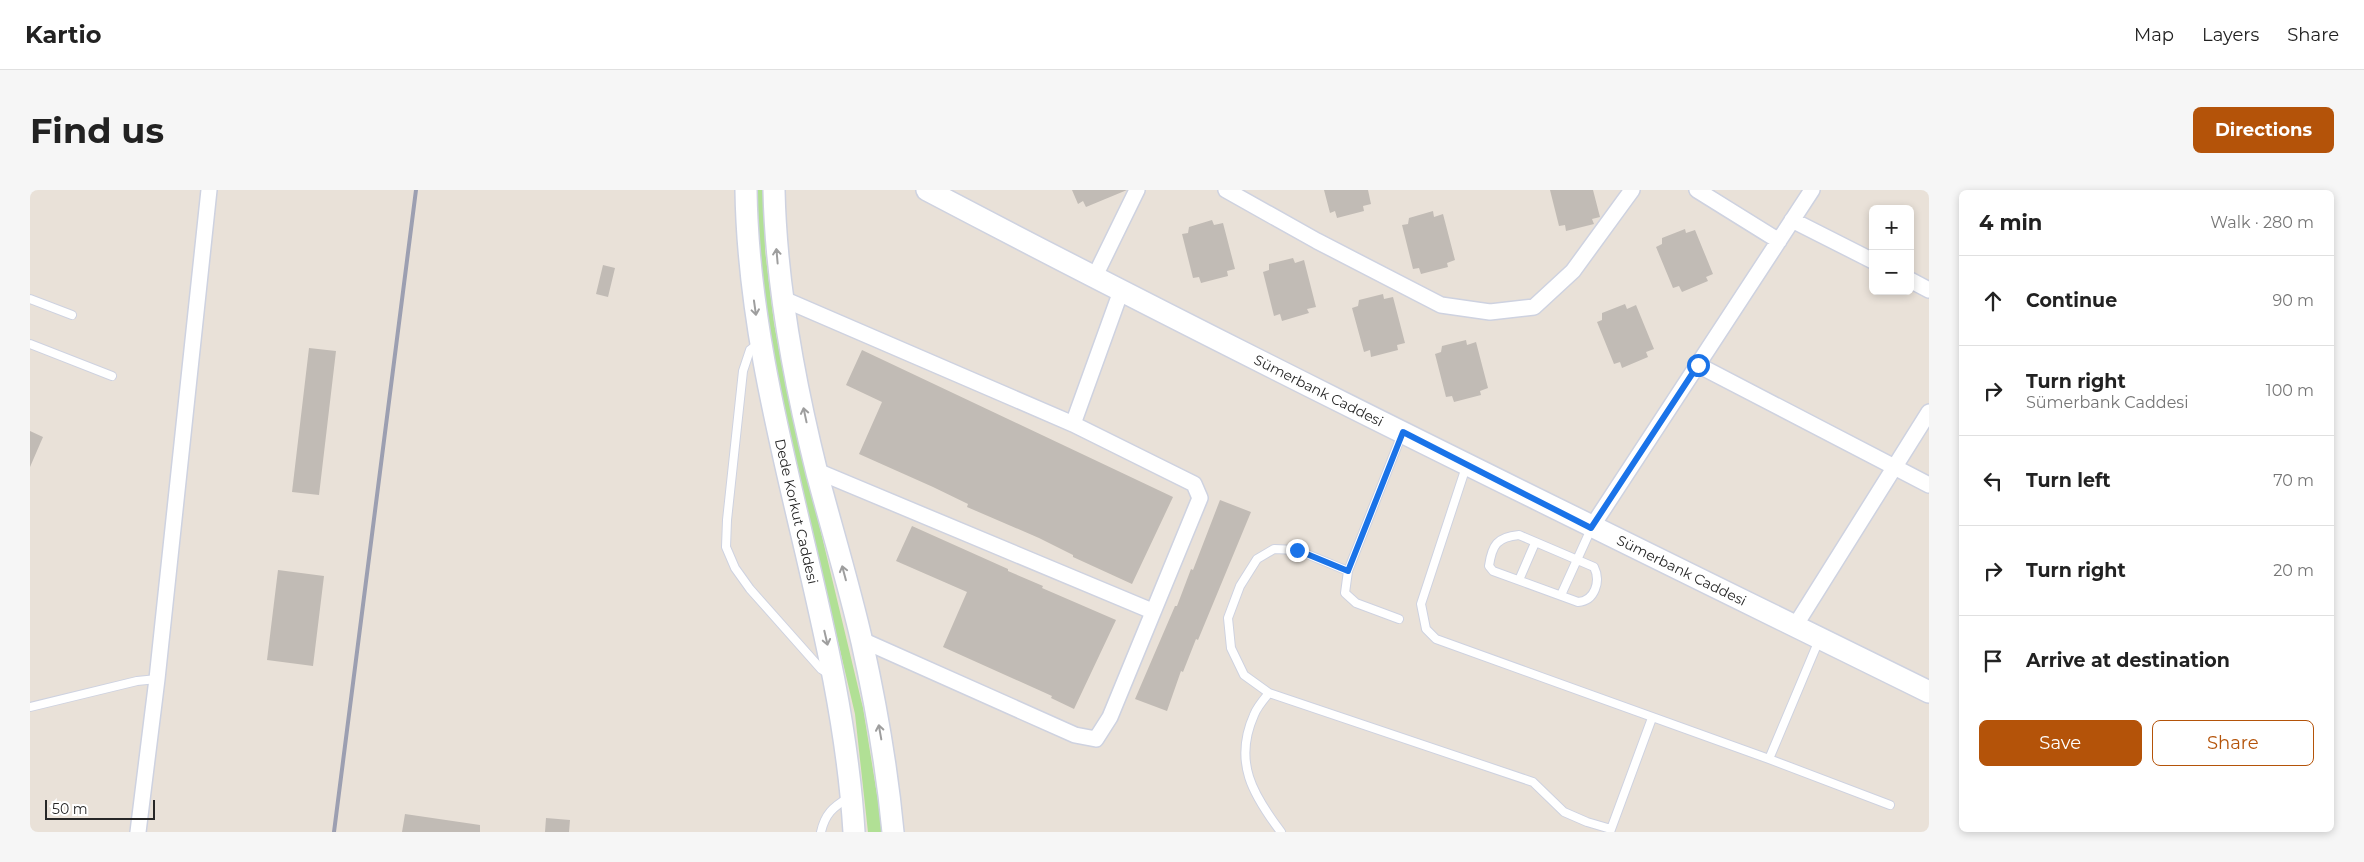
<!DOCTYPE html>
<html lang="en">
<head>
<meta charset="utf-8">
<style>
  :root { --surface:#fff; --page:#f6f6f6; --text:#222; --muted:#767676; --line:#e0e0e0; --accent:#b45309 }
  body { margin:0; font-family:Montserrat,sans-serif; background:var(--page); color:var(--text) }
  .controls { position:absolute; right:15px; top:15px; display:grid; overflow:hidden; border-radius:8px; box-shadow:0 2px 8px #0003 }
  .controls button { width:45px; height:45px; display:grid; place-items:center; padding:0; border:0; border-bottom:1px solid var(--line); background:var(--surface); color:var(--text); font:25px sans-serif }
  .scale { position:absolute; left:15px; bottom:12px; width:110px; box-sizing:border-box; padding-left:5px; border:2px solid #272727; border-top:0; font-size:14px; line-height:18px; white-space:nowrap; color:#272727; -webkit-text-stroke:4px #fff; paint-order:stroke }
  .stop { position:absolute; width:15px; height:15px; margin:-11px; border:4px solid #1a73e8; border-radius:50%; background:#fff }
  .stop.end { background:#1a73e8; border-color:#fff; box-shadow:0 1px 5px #0008 }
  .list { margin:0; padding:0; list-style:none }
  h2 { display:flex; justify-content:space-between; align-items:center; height:65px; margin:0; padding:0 20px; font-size:21px }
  h2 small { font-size:16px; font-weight:400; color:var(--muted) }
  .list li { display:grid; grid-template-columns:32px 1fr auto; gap:15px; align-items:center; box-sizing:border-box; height:90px; padding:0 20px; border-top:1px solid var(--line) }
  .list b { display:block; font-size:19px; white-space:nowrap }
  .list p { margin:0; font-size:16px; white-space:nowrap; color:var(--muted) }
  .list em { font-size:16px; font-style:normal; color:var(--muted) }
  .actions { display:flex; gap:10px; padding:15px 20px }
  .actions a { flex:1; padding:11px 0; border:1px solid var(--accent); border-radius:8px; text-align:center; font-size:18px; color:var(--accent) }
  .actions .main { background:var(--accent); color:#fff }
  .icon { flex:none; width:28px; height:28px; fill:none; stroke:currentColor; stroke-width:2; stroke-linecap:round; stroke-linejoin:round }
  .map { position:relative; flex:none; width:1899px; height:642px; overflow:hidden; border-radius:8px }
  header { display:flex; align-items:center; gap:30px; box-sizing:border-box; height:70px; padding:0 25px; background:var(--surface); border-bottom:1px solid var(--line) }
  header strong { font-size:24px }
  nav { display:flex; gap:28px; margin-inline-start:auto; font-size:18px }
  .intro { display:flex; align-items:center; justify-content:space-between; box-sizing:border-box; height:120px; padding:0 30px }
  h1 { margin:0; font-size:35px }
  .button { padding:12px 22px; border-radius:8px; background:var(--accent); color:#fff; font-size:18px; font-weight:700 }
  main { display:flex; gap:30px; padding:0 30px }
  aside { flex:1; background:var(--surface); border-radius:8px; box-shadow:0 2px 8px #0003 }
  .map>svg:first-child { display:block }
</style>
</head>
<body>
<header>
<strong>Kartio</strong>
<nav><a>Map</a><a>Layers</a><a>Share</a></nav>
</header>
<div class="intro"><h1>Find us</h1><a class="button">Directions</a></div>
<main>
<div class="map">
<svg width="1899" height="642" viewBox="0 0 1899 642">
  <rect width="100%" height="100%" fill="#e9e1d8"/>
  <!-- green -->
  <path fill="#b1e095" d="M 726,0 L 734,0 L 735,60 L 744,133 L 755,192 L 833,518 L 853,642 L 838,642 L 825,524 L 748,195 L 732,101 Z"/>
  <!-- building -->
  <path fill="#c1bbb5" d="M 1042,0 L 1097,0 L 1056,17 L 1053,11 L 1048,14 Z
    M 1294,0 L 1338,0 L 1341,14 L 1333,16 L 1334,21 L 1307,28 L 1305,21 L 1300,23 Z
    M 1520,0 L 1563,0 L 1570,27 L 1562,29 L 1564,34 L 1536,41 L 1535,35 L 1529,36 Z
    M 1403,21 L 1404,27 L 1413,24 L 1425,70 L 1417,73 L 1418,77 L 1391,84 L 1389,78 L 1383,79 L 1372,35 L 1378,34 L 1379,28 Z
    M 1182,30 L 1184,35 L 1193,33 L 1205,79 L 1197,81 L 1198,86 L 1171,93 L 1169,87 L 1163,88 L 1152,44 L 1158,43 L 1159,37 Z
    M 1655,39 L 1656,43 L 1665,40 L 1683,84 L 1676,87 L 1678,91 L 1652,102 L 1649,96 L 1643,98 L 1626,57 L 1632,54 L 1632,48 Z
    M 1263,68 L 1265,73 L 1274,70 L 1286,117 L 1277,119 L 1279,123 L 1252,131 L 1250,124 L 1244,126 L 1233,82 L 1239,80 L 1239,74 Z
    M 573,75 L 585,78 L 578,107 L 566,104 Z
    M 1353,104 L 1354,109 L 1363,107 L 1375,153 L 1367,155 L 1368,160 L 1341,167 L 1340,160 L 1334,162 L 1322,118 L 1328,116 L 1329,110 Z
    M 1595,114 L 1597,119 L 1606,115 L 1624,159 L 1616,162 L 1618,167 L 1592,178 L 1590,172 L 1584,174 L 1567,132 L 1572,130 L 1572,123 Z
    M 1436,150 L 1437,155 L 1446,152 L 1458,198 L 1450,201 L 1451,205 L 1424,212 L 1422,206 L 1416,207 L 1405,164 L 1411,162 L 1412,156 Z
    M 279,158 L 306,161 L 289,305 L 262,302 Z
    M 832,160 L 1143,307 L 1102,394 L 1043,367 L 1043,365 L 1009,348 L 937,317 L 938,314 L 903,297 L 829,264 L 852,212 L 816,195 Z
    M 0,241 L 13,247 L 0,277 Z
    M 1190,310 L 1221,322 L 1168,450 L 1166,449 L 1153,482 L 1151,481 L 1137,521 L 1105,509 L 1145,416 L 1147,416 L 1161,379 L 1163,380 Z
    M 882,336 L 978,379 L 978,381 L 1013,396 L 1012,398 L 1086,430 L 1044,519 L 1021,508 L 1022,506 L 913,457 L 937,402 L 866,371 Z
    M 248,380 L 294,386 L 283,476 L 237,470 Z
    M 375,624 L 450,635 L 450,642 L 372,642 Z
    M 516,628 L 540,630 L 539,642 L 515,642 Z"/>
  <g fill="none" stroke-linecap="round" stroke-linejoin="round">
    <defs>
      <path id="lane" d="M 0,109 L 42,125
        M 729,153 L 720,160 L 713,181 L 697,330 L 696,357 L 705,378 L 720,399 L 791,479 L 799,484
        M 0,154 L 82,186
        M 1436,277 L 1391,414 L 1396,439 L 1406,449 L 1739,569 L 1860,615
        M 1489,345 L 1564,377 C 1571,391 1565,411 1548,412 L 1463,381 L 1459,376 C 1462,355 1467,347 1489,345 Z
        M 1318,381 L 1267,360 L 1244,359 L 1227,369 L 1210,396 L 1198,428 L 1201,458 L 1214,485 L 1239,503 L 1503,592 L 1534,622 L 1557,632 L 1581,639
        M 1489,390 L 1505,353
        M 1531,405 L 1561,339
        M 1369,429 L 1326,413 L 1315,403 L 1318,381 L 1372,244
        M 1239,503 C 1234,509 1227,517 1224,525 C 1203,572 1223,605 1251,642
        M 0,517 L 107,491 L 127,489
        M 1739,569 L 1789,450
        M 791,642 C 795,624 803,617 818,608
        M 1580,642 L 1622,528"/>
      <path id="street" d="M 1196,0 L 1287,51 L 1411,115 L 1460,122 L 1504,117 L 1543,81 L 1602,0
        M 1667,0 L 1749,51
        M 1762,30 L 1843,71
        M 1064,88 L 1107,0
        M 1880,90 L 1899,100
        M 751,108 L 1043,234 L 1164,294 L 1170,308 L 1080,527 L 1066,549 L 1045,545 L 832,450
        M 1668,175 L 1899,295
        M 1043,234 L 1091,101
        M 787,281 L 1122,421
        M 1561,338 L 1782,0
        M 1765,436 L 1899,222
        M 108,642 L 127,489 L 179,0"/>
      <g id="secondary">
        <path id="s1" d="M 716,0 C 719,218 811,424 824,642"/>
        <path d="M 744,0 C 746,96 764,191 787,283 C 802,340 819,395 832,452 C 846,515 857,578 863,642"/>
        <path id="s2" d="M 897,0 C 1228,174 1564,337 1899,502"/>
      </g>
    </defs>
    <!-- lane casing -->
    <use href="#lane" stroke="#ced2e0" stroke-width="10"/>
    <!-- street casing -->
    <use href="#street" stroke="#ced2e0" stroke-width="18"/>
    <!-- secondary casing -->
    <use href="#secondary" stroke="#ced2e0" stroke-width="24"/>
    <!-- lane -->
    <use href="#lane" stroke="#fff" stroke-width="8"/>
    <!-- street -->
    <use href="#street" stroke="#fff" stroke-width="15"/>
    <!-- secondary -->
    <use href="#secondary" stroke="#fff" stroke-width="21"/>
    <!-- rail -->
    <path stroke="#9c9fb1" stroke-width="4" d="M 304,642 L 386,0"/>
  </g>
  <!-- one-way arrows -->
  <defs><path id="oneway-shaft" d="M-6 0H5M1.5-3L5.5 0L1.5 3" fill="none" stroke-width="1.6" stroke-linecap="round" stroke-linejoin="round" transform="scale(1.25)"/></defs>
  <g stroke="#9e9e9e">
    <use href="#oneway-shaft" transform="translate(747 66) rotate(-95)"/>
    <use href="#oneway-shaft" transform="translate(725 118) rotate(82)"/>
    <use href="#oneway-shaft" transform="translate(775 225) rotate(-102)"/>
    <use href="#oneway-shaft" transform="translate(814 383) rotate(-105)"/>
    <use href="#oneway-shaft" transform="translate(796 448) rotate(77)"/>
    <use href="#oneway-shaft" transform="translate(850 542) rotate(-100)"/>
  </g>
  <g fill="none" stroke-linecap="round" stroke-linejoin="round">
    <!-- route -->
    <path stroke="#1a73e8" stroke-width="6" d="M 1267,360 L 1318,381 L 1373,242 L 1561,338 L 1668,175"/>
  </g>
  <g text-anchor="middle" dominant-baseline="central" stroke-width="4" stroke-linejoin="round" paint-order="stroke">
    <!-- street labels -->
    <g font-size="14" fill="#272727" stroke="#fff">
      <text stroke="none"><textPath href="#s2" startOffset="440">Sümerbank Caddesi</textPath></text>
      <text stroke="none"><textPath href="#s1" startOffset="326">Dede Korkut Caddesi</textPath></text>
      <text stroke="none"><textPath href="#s2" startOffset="845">Sümerbank Caddesi</textPath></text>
    </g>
  </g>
</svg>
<div class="controls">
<button>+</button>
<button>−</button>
</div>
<div class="scale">50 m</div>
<div class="stop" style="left:1668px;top:175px"></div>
<div class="stop end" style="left:1267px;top:360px"></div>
</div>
<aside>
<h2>4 min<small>Walk · 280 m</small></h2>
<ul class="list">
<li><svg class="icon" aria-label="ahead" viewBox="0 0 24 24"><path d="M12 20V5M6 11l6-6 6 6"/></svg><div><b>Continue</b></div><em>90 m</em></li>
<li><svg class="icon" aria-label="right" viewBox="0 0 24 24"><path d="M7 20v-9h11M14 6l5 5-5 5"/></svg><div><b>Turn right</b><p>Sümerbank Caddesi</p></div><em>100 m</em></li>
<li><svg class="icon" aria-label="left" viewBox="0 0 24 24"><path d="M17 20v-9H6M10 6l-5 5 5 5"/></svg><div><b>Turn left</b></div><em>70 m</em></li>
<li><svg class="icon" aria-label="right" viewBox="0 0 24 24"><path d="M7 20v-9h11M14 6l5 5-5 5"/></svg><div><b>Turn right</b></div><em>20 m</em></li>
<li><svg class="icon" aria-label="arrive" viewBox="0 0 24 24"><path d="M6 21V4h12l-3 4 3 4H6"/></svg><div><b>Arrive at destination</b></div></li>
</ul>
<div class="actions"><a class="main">Save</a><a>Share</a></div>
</aside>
</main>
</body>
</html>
